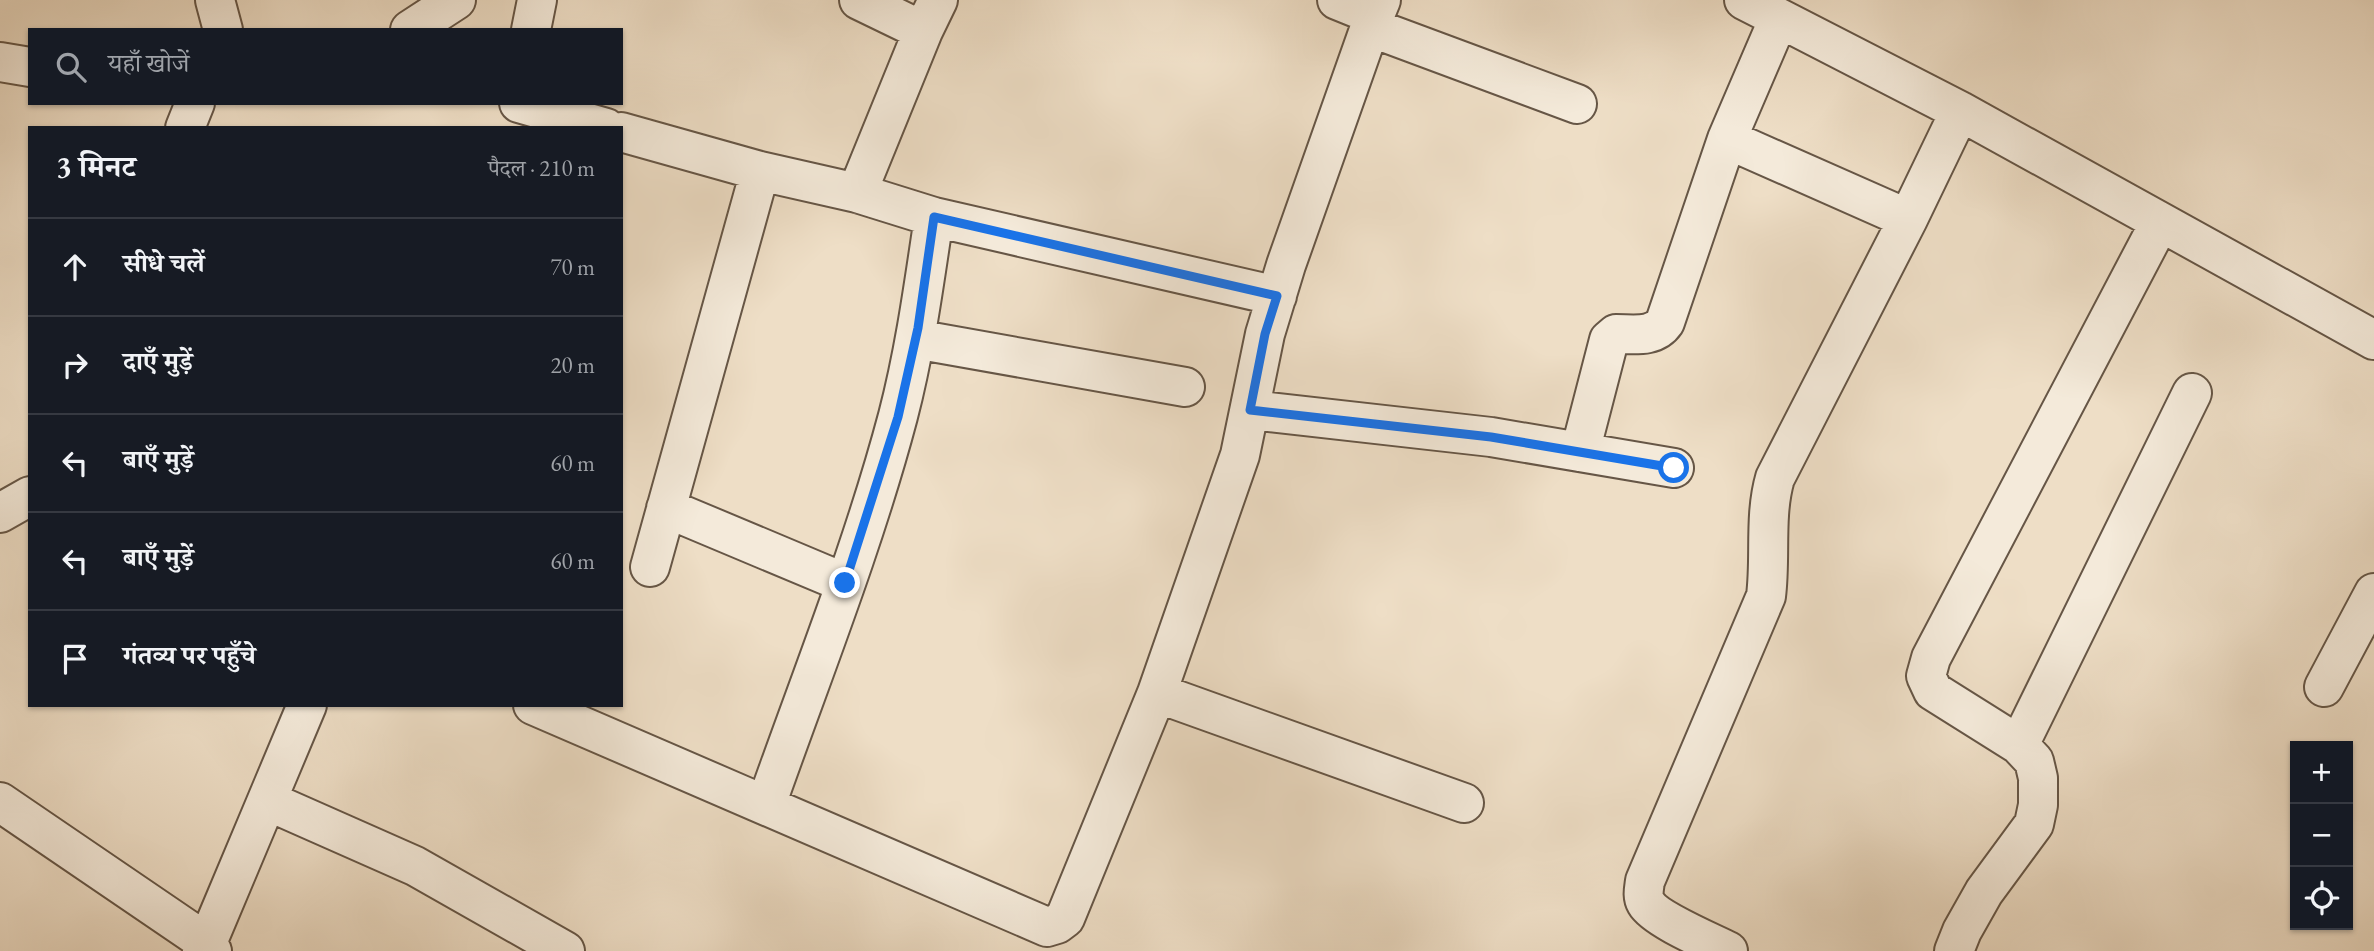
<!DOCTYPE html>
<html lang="hi">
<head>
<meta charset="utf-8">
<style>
  :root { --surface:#171b24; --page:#20242c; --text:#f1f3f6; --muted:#9ea1a6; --line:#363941 }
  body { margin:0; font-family:"EB Garamond","Noto Serif Devanagari",serif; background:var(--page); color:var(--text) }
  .controls { position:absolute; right:21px; bottom:21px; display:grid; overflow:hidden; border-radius:0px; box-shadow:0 2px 5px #0004 }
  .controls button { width:63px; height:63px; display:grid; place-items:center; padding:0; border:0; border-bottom:2px solid var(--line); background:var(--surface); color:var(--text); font:35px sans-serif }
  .stop { position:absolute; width:21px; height:21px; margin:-16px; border:5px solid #1a73e8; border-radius:50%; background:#fff }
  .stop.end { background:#1a73e8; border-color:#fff; box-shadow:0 2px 7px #0008 }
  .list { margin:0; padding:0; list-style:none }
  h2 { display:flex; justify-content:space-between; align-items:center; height:91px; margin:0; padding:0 28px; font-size:30px }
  h2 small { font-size:23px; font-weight:400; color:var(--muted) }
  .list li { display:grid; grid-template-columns:46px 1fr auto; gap:21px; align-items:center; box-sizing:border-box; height:98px; padding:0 28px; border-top:2px solid var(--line) }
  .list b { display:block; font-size:26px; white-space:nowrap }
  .list em { font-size:23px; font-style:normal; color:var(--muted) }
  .icon { flex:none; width:38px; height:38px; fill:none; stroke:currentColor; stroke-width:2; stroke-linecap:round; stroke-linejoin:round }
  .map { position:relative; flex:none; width:2374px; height:951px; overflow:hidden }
  .search { position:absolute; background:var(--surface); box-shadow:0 2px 5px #0004; left:28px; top:28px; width:595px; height:77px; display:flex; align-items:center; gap:18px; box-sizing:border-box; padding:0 24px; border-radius:0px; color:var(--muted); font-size:26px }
  .panel { position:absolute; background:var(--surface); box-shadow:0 2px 5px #0004; left:28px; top:126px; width:595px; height:581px; border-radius:0px }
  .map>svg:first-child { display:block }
</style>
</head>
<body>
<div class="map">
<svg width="2374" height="951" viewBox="0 0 2374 951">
  <rect width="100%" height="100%" fill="#eedec6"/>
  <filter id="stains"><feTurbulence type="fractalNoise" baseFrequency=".00286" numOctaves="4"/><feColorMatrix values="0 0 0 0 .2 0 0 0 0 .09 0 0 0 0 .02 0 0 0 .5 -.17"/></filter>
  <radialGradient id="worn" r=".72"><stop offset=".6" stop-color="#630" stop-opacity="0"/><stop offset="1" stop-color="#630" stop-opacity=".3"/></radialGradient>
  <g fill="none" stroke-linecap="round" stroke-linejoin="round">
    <defs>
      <path id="minor" d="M 215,0 L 223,30
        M 859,0 L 923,31
        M 1337,0 L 1374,15
        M 1744,0 L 1960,111 L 2374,340
        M 1370,27 L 1577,104
        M 410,30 L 456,0
        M 531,30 L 537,0
        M 0,62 L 30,67
        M 519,103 L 606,128
        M 185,128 L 195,103
        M 621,132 L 760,171 L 857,193 L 934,217 L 1277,296
        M 1727,139 L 1908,219
        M 857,193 L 923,31 L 938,0
        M 915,339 L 1185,387
        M 1250,410 L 1491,437 L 1674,468
        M 1580,452 L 1609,340 L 1616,334 C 1634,334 1654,338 1665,322 L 1727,139 L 1779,18
        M 666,508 L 845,583
        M 0,513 L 30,496
        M 650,567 L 760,171
        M 2324,687 L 2374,593
        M 1157,693 L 1464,803
        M 533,705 L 1047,927 L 1057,924 L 1065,918 L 1157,693 L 1240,455 L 1265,334 L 1286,265 L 1370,27 L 1381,0
        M 2019,745 L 2192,393
        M 268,801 L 415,866 L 565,951
        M 0,802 L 207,943 L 212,951
        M 766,805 C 811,677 863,548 898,416 C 915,351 924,284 934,217
        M 202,951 L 207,943 L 307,705
        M 1728,951 C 1710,942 1655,919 1646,903 C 1642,896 1644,889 1645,881 L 1766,596 C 1771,557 1764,516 1775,478 L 1908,219 L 1960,111
        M 1954,951 L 1962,931 L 1984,892 L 2034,824 L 2038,805 L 2038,778 L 2034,761 L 2019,745 L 1933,691 L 1926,676 L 1931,658 L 2160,222"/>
    </defs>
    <!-- minor casing -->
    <use href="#minor" stroke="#665646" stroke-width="42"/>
    <!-- minor -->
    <use href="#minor" stroke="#f4eada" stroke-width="38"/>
  </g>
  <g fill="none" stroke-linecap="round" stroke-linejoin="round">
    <!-- route -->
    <path stroke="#1a73e8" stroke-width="9" d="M 845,583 L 898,417 L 918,328 L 934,217 L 1277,296 L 1265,334 L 1250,410 L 1491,437 L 1674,468"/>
  </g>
  <rect width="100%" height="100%" filter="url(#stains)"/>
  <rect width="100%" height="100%" fill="url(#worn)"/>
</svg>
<div class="controls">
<button>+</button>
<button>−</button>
<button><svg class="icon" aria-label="locate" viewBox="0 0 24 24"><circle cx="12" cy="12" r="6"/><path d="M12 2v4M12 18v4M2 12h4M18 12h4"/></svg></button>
</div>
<div class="stop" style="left:1674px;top:468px"></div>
<div class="stop end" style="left:845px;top:583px"></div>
<div class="search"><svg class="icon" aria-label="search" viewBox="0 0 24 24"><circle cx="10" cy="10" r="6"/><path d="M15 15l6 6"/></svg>यहाँ खोजें</div>
<section class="panel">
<h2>3 मिनट<small>पैदल · 210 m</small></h2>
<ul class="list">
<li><svg class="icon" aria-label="ahead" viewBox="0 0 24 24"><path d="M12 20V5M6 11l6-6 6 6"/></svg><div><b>सीधे चलें</b></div><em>70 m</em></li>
<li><svg class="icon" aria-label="right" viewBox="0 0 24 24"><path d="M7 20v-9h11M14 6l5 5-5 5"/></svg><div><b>दाएँ मुड़ें</b></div><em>20 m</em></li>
<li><svg class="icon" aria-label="left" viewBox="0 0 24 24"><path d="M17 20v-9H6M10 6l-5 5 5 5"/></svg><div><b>बाएँ मुड़ें</b></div><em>60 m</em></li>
<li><svg class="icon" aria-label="left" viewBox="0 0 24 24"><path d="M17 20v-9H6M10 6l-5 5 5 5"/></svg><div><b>बाएँ मुड़ें</b></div><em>60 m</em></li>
<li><svg class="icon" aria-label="arrive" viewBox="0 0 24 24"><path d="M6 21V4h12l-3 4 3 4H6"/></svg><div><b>गंतव्य पर पहुँचे</b></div></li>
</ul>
</section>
</div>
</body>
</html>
